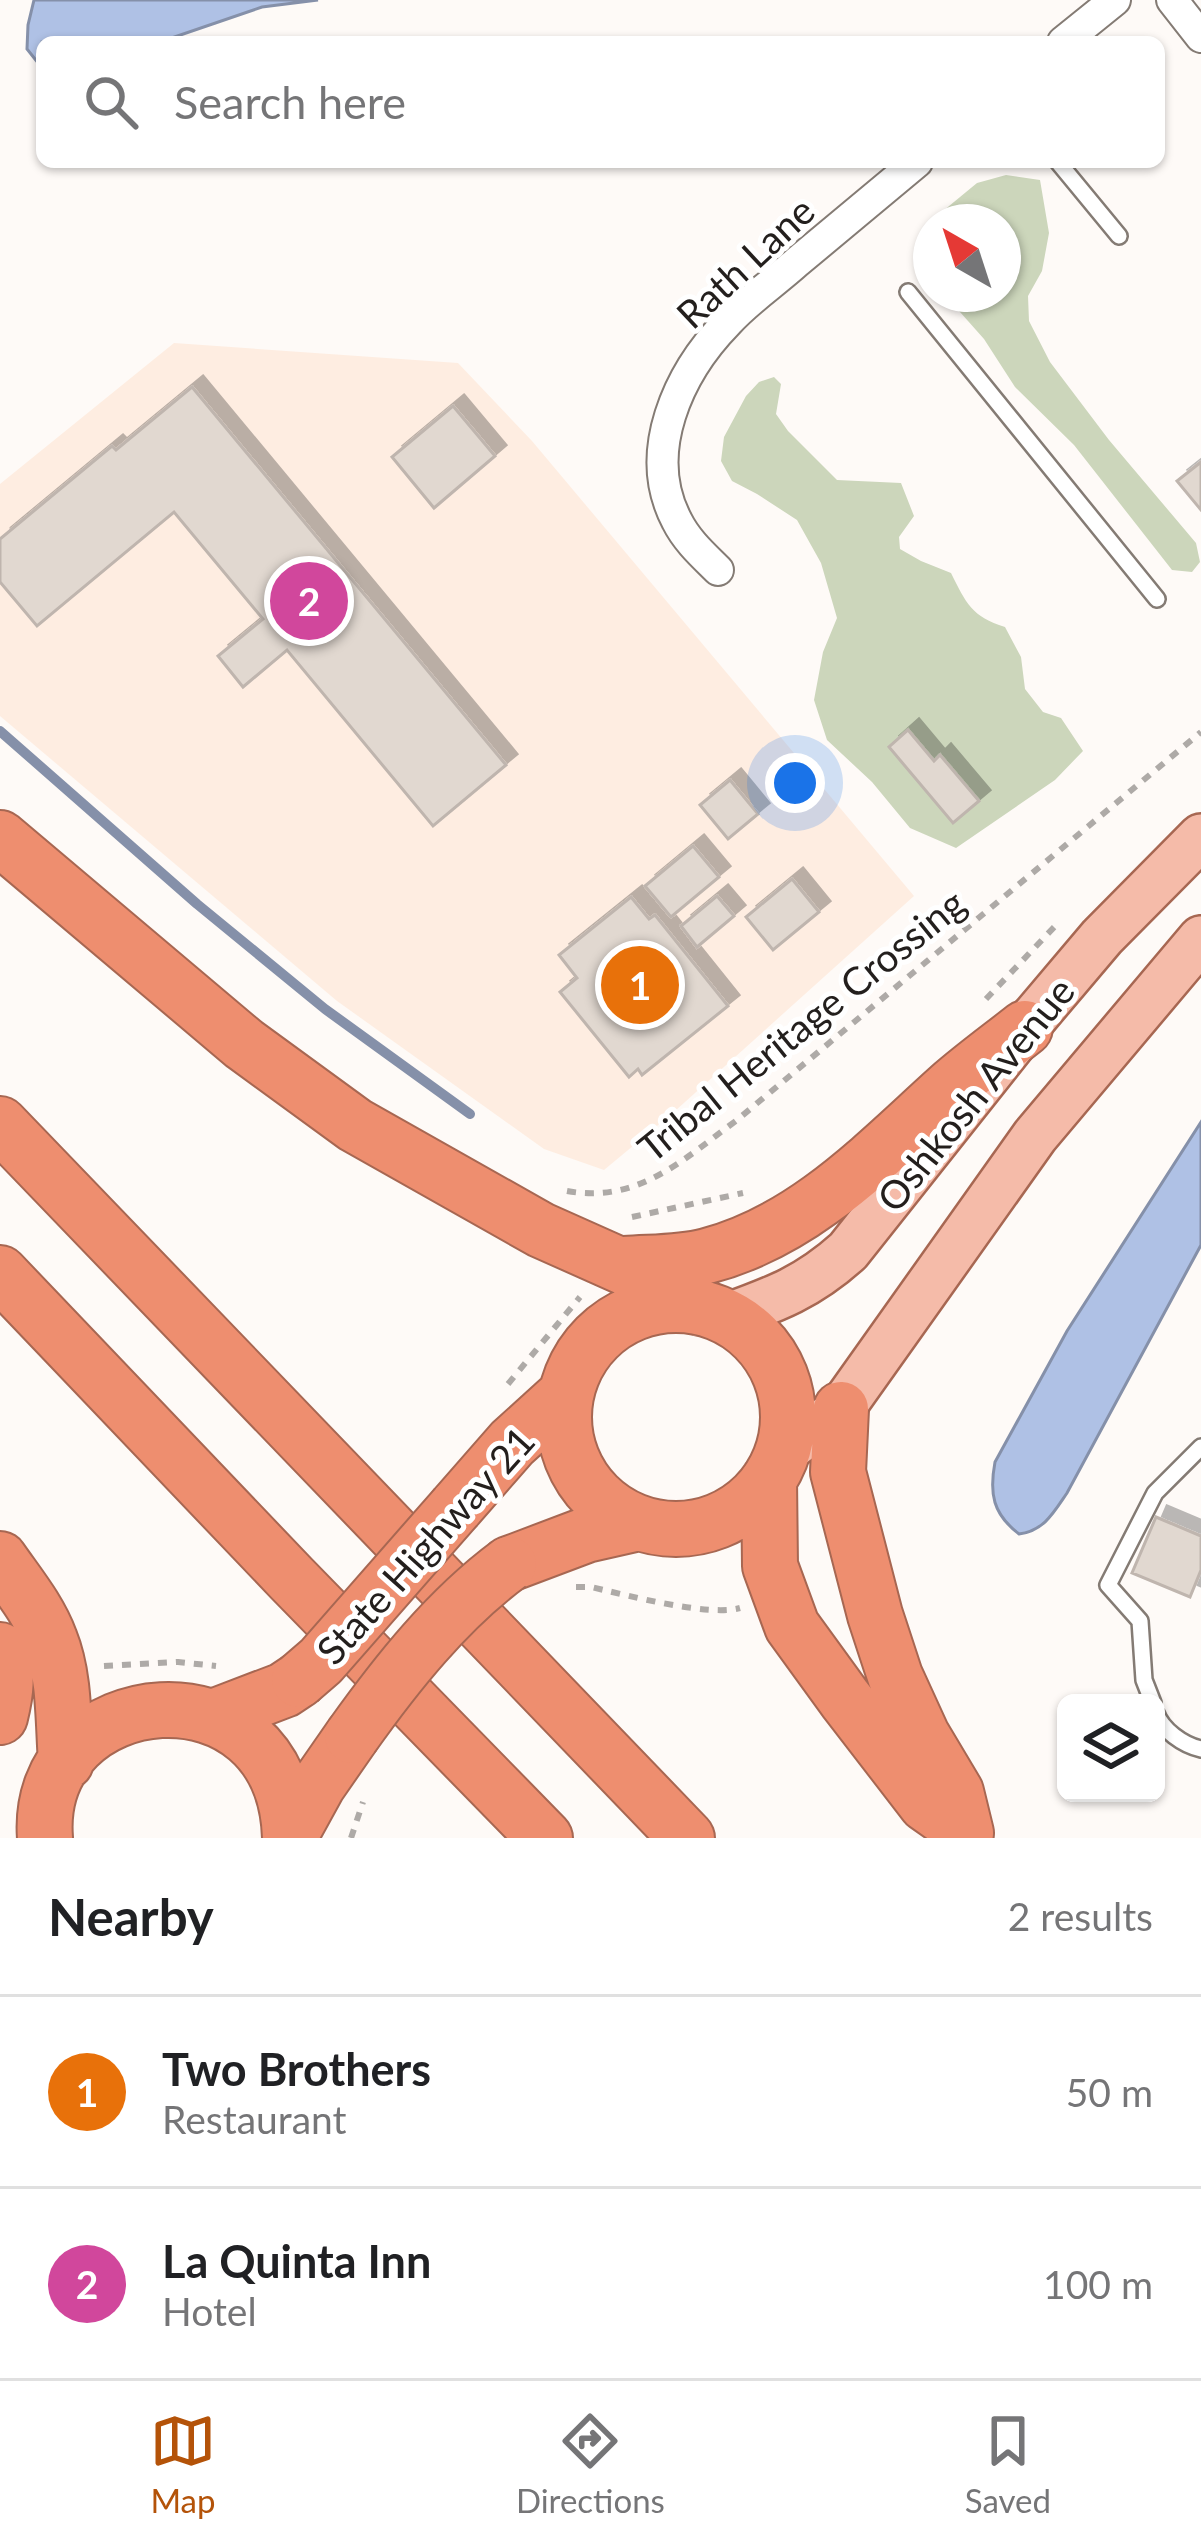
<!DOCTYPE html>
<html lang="en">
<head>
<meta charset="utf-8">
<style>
  :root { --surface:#fff; --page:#f2f2f2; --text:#202124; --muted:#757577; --line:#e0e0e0; --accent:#b45309 }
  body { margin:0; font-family:Lato,sans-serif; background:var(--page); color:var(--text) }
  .controls { position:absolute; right:36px; bottom:36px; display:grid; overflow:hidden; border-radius:18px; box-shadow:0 3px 9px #0004 }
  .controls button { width:108px; height:108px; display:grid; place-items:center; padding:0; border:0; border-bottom:3px solid var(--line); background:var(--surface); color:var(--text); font:60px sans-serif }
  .compass { position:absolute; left:913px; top:204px; width:108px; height:108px; border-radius:50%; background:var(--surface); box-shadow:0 3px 9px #0004; rotate:321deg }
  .you { position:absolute; left:795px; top:783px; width:42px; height:42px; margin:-30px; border:9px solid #fff; border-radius:50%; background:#1a73e8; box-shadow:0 0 0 18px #1a73e833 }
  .badge { display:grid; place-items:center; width:78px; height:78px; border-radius:50%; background:var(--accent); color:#fff; font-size:39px; font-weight:700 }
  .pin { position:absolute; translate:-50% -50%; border:6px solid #fff; box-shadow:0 3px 12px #0006 }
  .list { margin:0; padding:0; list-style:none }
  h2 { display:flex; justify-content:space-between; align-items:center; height:156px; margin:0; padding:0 48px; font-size:51px }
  h2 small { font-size:39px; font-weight:400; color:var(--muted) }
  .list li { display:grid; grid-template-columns:78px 1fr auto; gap:36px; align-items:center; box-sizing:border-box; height:192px; padding:0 48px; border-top:3px solid var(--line) }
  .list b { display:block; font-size:45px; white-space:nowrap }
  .list p { margin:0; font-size:39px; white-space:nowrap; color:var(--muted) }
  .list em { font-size:39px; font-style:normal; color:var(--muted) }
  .icon { flex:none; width:66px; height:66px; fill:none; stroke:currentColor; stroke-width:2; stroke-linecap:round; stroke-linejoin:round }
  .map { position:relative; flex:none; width:1201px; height:1838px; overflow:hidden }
  .search { position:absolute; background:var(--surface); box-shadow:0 3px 9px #0004; left:36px; right:36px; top:36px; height:132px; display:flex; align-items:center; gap:30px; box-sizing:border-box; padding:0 42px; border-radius:18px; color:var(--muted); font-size:45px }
  .sheet { height:540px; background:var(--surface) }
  nav { display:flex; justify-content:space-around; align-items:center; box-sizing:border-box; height:168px; border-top:3px solid var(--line); background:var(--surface); font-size:33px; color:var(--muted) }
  nav a { display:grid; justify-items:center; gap:6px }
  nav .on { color:var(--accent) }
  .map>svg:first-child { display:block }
</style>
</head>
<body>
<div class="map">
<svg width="1201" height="1838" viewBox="0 0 1201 1838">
  <defs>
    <filter id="shadow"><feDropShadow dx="11" dy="-11" stdDeviation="0" flood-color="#0004"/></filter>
  </defs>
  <rect width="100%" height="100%" fill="#fefaf7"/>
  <!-- built -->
  <path fill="#feede1" d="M 174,343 L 458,363 L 532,441 L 914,896 L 675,1111 L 604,1170 L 544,1149 L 337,1001 L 0,716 L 0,484 Z"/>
  <!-- green -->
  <path fill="#ccd6bb" d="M 1006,175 L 1040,180 L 1049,233 L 1042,271 L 1028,296 L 1029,321 L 1050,362 L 1109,440 L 1196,543 L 1200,562 L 1192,572 L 1172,570 L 1074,445 L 1015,387 L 984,339 L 944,294 L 1003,294 L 1003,222 L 931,222 L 931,273 L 918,253 L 926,225 L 977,183 Z
    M 774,377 L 781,384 L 776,414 L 788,431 L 837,480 L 901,483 L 914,516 L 899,537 L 900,549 L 921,561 L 951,573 C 966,603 972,617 1005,627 L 1021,657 L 1025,689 L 1043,712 L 1061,718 L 1083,751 L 1055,780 L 956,848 L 910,828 L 872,782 L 827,740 L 814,700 L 823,652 L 837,618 L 821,563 L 797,520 L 757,494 L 732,481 L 721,461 L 724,437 L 746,396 L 759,382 Z"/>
  <!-- water -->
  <path fill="#afc1e5" stroke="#8590a9" stroke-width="3" d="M 34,0 L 318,0 L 262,7 L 160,42 L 42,42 L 42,68 L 27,49 L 28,25 Z
    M 1201,1122 L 1201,1245 L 1067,1493 C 1054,1512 1044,1531 1019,1534 C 993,1514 989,1494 995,1462 L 1067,1331 Z"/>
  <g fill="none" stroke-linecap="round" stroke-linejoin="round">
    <!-- stream -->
    <path stroke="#8590a9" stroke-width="10" d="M 0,731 L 197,904 L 325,1009 L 470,1114"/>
  </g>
  <!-- building -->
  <path fill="#e1d8d0" stroke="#bfb5ae" stroke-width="3" filter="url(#shadow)" d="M 192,387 L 506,765 L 433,826 L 287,650 L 243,687 L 218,656 L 263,619 L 174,512 L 37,626 L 0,582 L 0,539 L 112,446 L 116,450 Z
    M 453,406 L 495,456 L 434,508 L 392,457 Z
    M 1201,462 L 1201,510 L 1177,481 Z
    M 908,730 L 934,761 L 940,755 L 979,801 L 953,823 L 889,747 Z
    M 730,780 L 758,814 L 728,839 L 700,805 Z
    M 693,846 L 719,877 L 671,917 L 645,886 Z
    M 792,879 L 819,912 L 773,950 L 746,917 Z
    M 717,896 L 734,916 L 697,947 L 681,926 Z
    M 631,897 L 649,919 L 655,915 L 728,1006 L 642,1075 L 638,1069 L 629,1077 L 560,992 L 577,978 L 559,955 Z
    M 1156,1517 L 1201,1536 L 1201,1570 L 1190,1597 L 1132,1573 Z"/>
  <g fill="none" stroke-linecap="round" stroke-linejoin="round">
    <defs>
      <path id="lane" d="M 1058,162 L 1119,236
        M 908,292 L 1157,599
        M 1153,1703 L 1144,1680 L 1140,1621 L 1108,1585 L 1155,1493 L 1201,1447
        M 1156,1713 C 1162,1730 1183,1745 1201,1749"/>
      <path id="street" d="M 1172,0 L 1201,37
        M 1063,42 L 1115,0
        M 718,570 C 703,555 687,541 677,521 C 641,453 678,373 728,322 C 748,300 775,282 797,262 C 837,229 877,195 917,162"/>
      <path id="primary" d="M 726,1317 C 776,1299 808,1287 848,1251 L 1025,1028 L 1102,937 L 1201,837
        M 783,1452 L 841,1409 L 1035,1136 L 1201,939"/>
      <path id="highway" d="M 0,838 L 244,1044 L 355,1125 L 541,1230 L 680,1292 L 697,1307
        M 0,1124 L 687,1838
        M 625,1264 C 652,1262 681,1263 707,1256 C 807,1230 879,1151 953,1085 C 976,1065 1001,1047 1025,1028
        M 0,1273 L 291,1578 L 545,1838
        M564 1417a112 112 0 1 1 224 0a112 112 0 1 1-224 0Z
        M 841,1409 L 838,1472 L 875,1615 L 895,1676 L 922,1735 L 956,1792 L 966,1833
        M 769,1479 L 770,1566 L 792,1626 L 845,1699 L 926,1804 L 943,1816
        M 456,1507 L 512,1443 L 566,1394
        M 0,1559 C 18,1585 39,1610 50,1640 C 65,1677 63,1722 66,1762
        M 509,1564 L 586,1535 L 639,1523
        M 0,1650 C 9,1673 6,1693 0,1717
        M 213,1717 L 284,1690 L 299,1680
        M 290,1836 L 318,1785 L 352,1736
        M 45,1838 C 33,1681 285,1654 290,1838"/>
    </defs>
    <!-- lane casing -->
    <use href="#lane" stroke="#847b74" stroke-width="20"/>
    <!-- street casing -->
    <use href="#street" stroke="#847b74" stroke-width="34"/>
    <!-- primary casing -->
    <use href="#primary" stroke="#a76752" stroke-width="50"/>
    <!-- highway casing -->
    <use href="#highway" stroke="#a76752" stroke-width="58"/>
    <!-- path -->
    <path stroke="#aeaaa7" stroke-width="6" stroke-dasharray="9 9" stroke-linecap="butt" d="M 986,999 L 1059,922
      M 567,1191 C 638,1204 684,1159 737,1120 L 1201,732
      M 632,1217 L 743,1193
      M 508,1384 L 580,1297
      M 576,1587 L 591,1587 C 626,1595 708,1617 740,1608
      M 104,1666 L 178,1662 L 216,1666
      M 351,1838 L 363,1802"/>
    <!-- lane -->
    <use href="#lane" stroke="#fff" stroke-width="15"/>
    <!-- street -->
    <use href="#street" stroke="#fff" stroke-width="30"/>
    <!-- primary -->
    <use href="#primary" stroke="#f5bba9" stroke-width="45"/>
    <!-- highway -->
    <use href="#highway" stroke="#ee8e6f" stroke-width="54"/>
    <defs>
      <path id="highway-bridge" d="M 299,1680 L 321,1661 L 456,1507
        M 352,1736 C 397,1673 447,1610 509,1564"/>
    </defs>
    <!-- highway-bridge casing -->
    <use href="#highway-bridge" stroke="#a76752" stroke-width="58" stroke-linecap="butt"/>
    <!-- highway-bridge -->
    <use href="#highway-bridge" stroke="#ee8e6f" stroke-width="54"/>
  </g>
  <g text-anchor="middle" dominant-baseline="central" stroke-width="10" stroke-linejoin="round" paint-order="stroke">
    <!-- street labels -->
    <g font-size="39" fill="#231f1d" stroke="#fff">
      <text transform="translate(745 262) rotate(-43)">Rath Lane</text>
      <text transform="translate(801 1025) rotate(-39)">Tribal Heritage Crossing</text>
      <text transform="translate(975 1094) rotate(-51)">Oshkosh Avenue</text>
      <text transform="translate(425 1545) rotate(-48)">State Highway 21</text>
    </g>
  </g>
</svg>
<div class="controls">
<button><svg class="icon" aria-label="layers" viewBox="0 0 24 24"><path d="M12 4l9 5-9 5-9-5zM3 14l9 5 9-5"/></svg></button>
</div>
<svg class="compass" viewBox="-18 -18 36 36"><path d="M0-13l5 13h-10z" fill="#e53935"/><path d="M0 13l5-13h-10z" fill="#757577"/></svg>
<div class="you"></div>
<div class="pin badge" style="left:640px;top:985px;background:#e8710a">1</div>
<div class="pin badge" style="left:309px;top:601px;background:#d1479c">2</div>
<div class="search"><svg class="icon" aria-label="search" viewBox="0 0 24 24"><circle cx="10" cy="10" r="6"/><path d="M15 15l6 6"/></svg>Search here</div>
</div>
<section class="sheet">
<h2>Nearby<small>2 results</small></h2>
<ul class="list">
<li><span class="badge" style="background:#e8710a">1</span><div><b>Two Brothers</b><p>Restaurant</p></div><em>50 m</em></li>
<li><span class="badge" style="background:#d1479c">2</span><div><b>La Quinta Inn</b><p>Hotel</p></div><em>100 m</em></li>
</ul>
</section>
<nav>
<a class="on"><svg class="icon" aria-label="map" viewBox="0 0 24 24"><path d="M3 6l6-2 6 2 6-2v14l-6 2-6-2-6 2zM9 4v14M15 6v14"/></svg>Map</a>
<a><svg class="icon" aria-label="directions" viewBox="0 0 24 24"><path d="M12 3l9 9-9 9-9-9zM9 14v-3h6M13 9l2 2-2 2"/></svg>Directions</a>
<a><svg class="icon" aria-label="saved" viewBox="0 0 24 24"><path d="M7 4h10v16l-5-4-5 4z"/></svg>Saved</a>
</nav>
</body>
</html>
